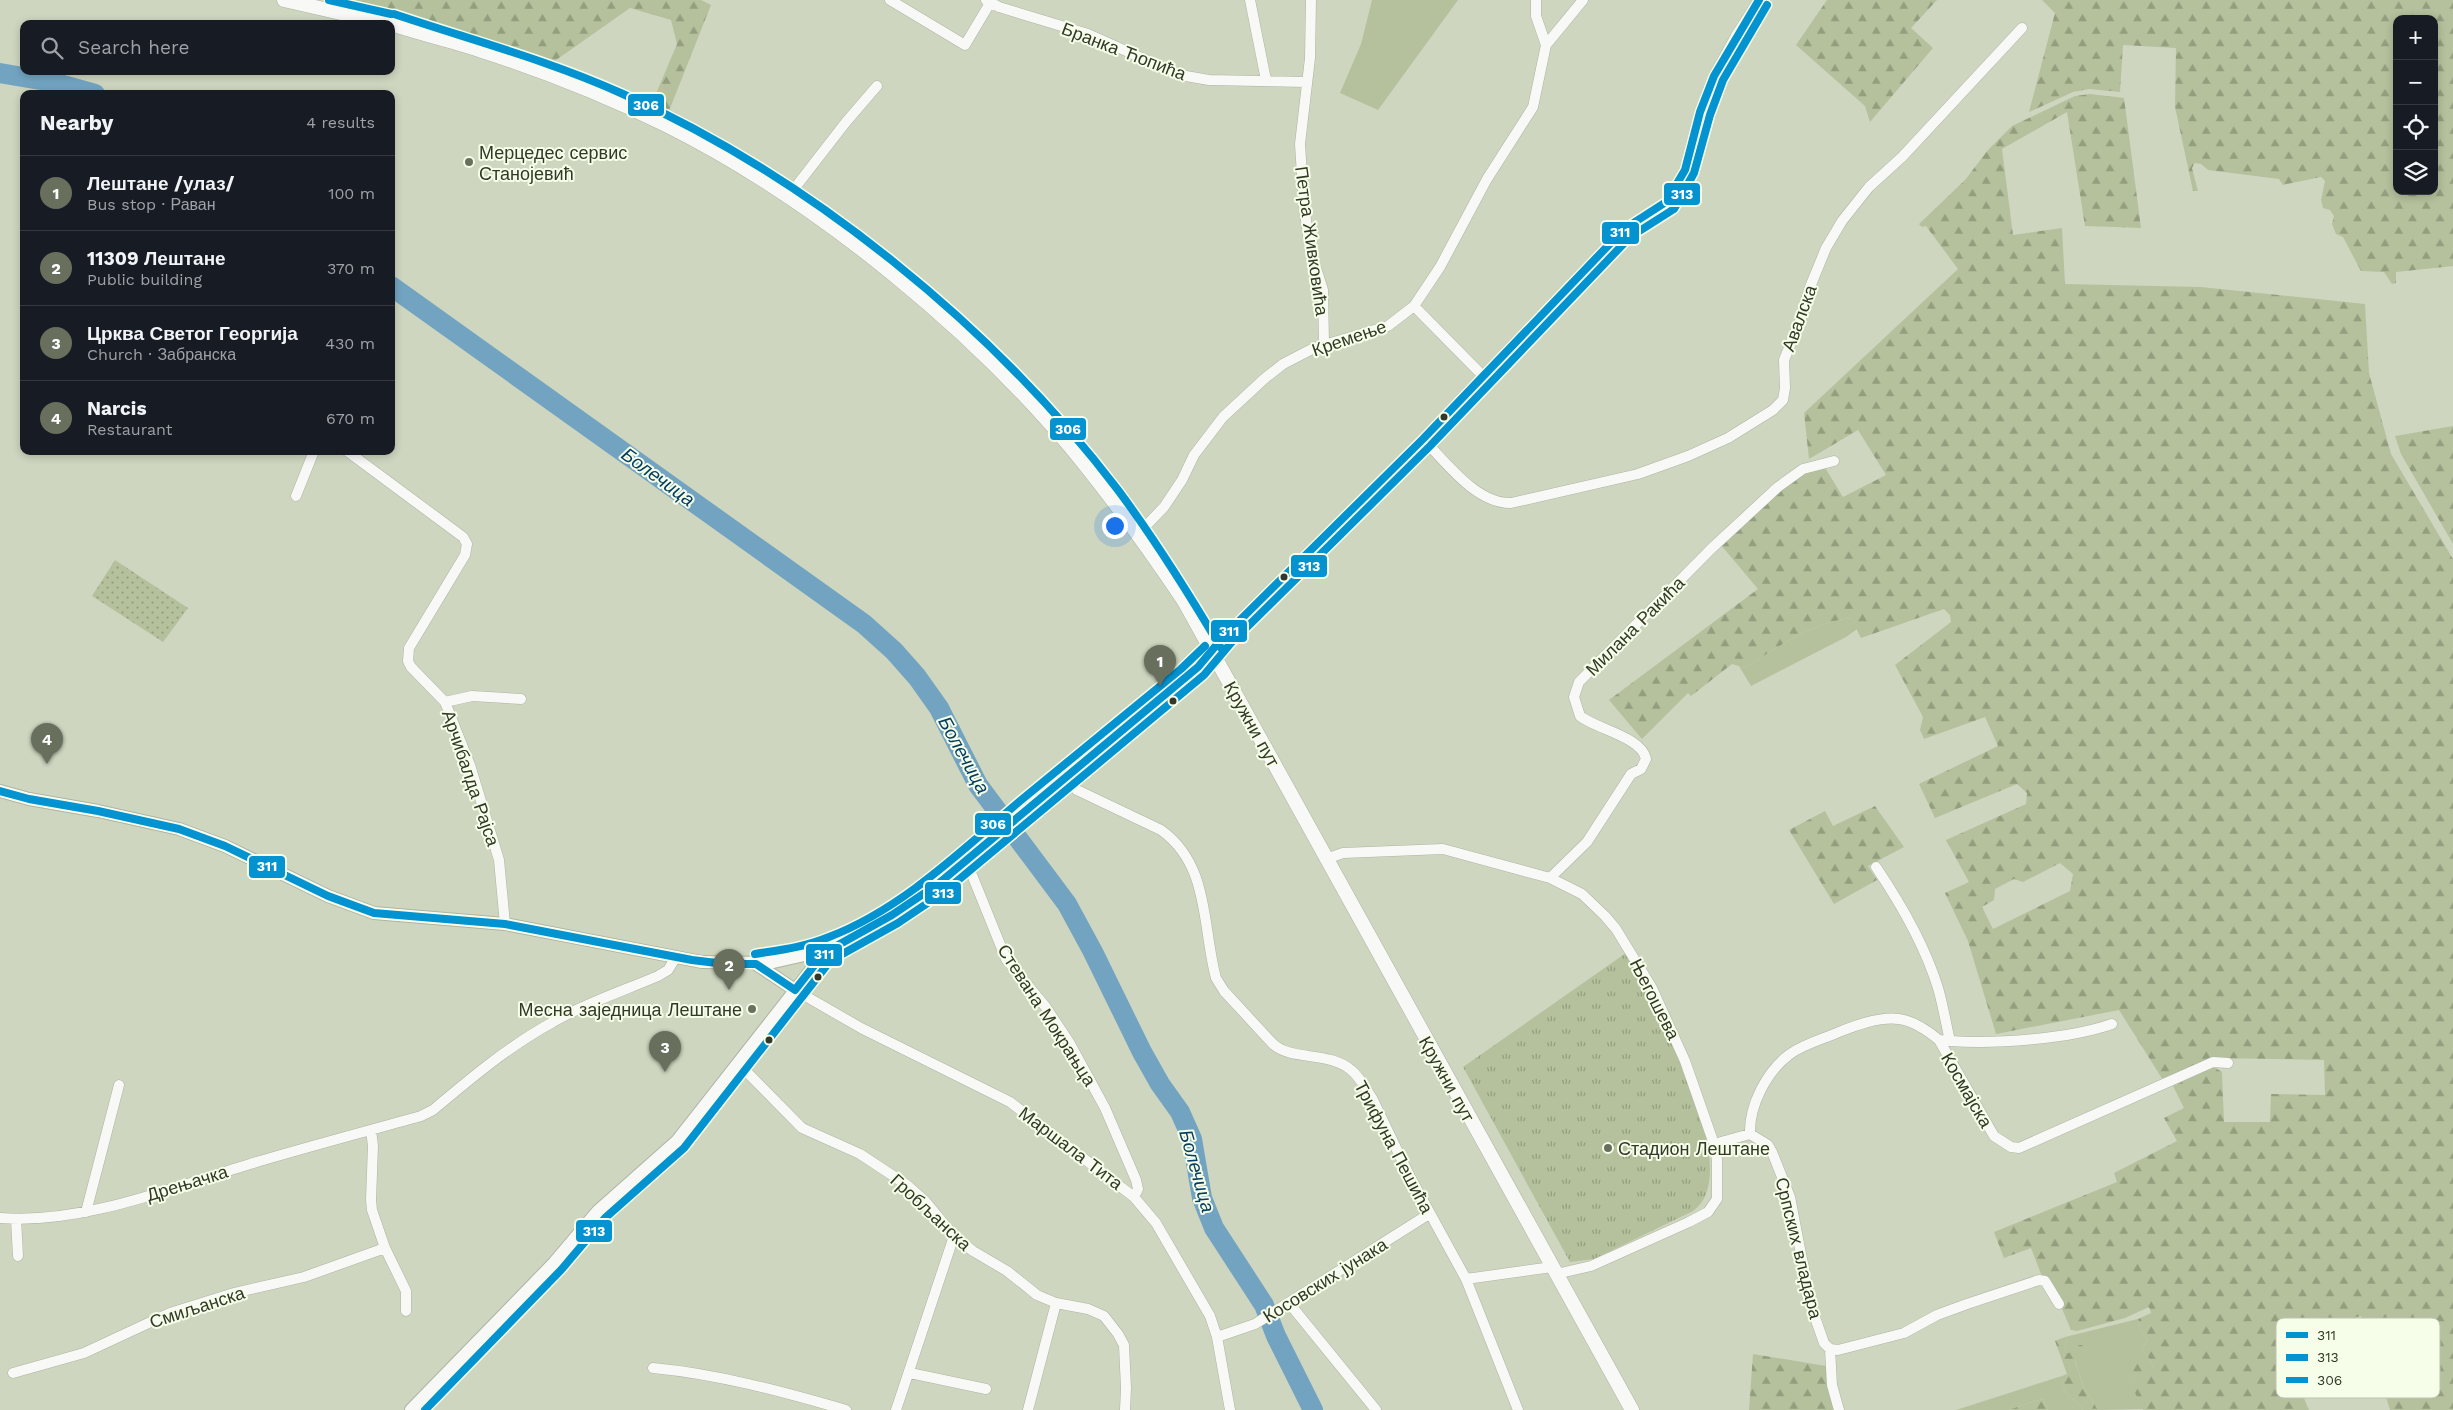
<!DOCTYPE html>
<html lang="en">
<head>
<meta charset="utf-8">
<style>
  :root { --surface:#171b24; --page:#242831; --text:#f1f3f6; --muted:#9ea1a6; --line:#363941; --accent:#696f5d }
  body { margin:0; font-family:"Work Sans",sans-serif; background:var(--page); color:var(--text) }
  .controls { position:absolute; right:15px; top:15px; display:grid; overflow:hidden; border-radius:10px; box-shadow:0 2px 8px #0003 }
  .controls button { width:45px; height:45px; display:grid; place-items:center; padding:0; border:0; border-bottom:1px solid var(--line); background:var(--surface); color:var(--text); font:25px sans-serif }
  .you { position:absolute; left:1114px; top:525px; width:18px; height:18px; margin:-12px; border:4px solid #fff; border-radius:50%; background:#1a73e8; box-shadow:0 0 0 8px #1a73e833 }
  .badge { display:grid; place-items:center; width:32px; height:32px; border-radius:50%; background:var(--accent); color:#fff; font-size:16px; font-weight:700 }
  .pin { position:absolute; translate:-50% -41px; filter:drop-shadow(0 1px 2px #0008) }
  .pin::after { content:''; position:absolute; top:26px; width:18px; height:15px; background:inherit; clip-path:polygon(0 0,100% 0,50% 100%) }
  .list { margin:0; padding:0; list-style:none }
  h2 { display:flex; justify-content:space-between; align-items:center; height:65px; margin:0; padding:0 20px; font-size:21px }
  h2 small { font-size:16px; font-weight:400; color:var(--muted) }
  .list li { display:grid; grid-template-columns:32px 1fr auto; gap:15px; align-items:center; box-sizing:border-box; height:75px; padding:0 20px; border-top:1px solid var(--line) }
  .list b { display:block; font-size:19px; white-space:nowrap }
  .list p { margin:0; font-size:16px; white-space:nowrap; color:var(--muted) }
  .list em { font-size:16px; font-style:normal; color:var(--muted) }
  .icon { flex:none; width:28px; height:28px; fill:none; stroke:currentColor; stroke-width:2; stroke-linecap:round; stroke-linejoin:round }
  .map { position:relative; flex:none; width:2453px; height:1410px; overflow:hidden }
  .search { position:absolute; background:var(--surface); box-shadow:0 2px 8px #0003; left:20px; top:20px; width:375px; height:55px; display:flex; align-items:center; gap:12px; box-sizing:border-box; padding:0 18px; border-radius:10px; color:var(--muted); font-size:19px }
  .panel { position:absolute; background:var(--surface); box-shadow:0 2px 8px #0003; left:20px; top:90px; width:375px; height:365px; border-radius:10px }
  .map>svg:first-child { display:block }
</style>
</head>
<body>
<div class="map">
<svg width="2453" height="1410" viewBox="0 0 2453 1410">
  <defs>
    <pattern id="forest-firs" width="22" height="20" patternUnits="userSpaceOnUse" patternTransform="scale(1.25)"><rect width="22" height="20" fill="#b4c19c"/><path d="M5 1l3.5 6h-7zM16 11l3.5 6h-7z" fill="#939e7f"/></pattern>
    <pattern id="park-tufts" width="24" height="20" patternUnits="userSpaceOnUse" patternTransform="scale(1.25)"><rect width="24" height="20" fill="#b4c19c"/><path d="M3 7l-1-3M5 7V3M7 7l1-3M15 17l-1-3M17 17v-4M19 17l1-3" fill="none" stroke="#939e7f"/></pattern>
    <pattern id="garden-dots" width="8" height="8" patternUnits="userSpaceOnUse" patternTransform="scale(1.25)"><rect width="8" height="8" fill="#b4c19c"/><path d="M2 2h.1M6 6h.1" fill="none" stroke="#939e7f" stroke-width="1.8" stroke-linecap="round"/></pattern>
  </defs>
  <rect width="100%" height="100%" fill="#ced6c0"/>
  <!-- grass -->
  <path fill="#b4c19c" d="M 1372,0 L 1458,0 L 1378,110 L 1340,93 L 1361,44 Z
    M 1851,618 L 1857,629 L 1846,637 L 1751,686 L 1739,666 L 1745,668 C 1776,648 1813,622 1851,618 Z
    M 2138,1319 L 2141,1331 L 2147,1339 L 2142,1349 L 2151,1361 L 2153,1368 L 2128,1378 C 2134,1388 2137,1400 2144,1409 L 2098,1410 L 2084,1388 L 2075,1360 L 2069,1353 L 2066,1352 L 2064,1347 L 2067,1342 L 2065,1337 Z
    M 2062,1376 C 2062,1400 2074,1394 2083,1410 L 2048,1410 L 2042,1399 L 2008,1410 L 1956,1410 Z"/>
  <!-- forest -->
  <path fill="url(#forest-firs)" fill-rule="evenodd" d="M 326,0 L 701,0 L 711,5 L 667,116 L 650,108 L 677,44 L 671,20 L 630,8 L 549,65 L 491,43 L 389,11 Z
    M 1827,0 L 1937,0 L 1911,28 L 1933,48 L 1870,122 L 1865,106 L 1796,45 Z
    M 2042,0 L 2453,0 L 2453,266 L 2396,272 L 2396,283 L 2392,284 L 2384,272 L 2361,271 L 2343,237 L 2336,234 L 2332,224 L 2334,216 L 2330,210 L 2323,208 L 2321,200 L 2325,181 L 2321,177 L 2283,185 L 2279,179 L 2208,170 L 2201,164 L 2195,163 L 2192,168 L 2198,191 L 2193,191 L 2175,107 L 2176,48 L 2123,45 L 2120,92 L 2089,89 L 2073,92 L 2029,112 L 2055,13 ZM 2397,19 L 2434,19 L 2434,191 L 2397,191 Z
    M 2090,94 L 2124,98 L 2141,228 L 2085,226 L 2067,112 L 2002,149 L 2013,235 L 2062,228 L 2065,284 L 2201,287 L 2365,304 L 2369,373 L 2391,454 L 2453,559 L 2453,1410 L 2390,1410 L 2361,1316 L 2340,1322 L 2290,1365 L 2309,1410 L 2143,1410 L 2128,1378 L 2132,1364 L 2138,1361 L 2149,1369 L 2153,1368 L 2151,1361 L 2142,1349 L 2147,1339 L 2141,1331 L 2138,1319 L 2151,1313 L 2149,1307 L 2125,1318 L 2077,1331 L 2071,1330 L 2060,1304 L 2043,1279 L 2031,1248 L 2004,1258 L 1994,1232 L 2117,1182 L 2114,1173 L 2177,1141 L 2164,1118 L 2184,1108 L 2173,1086 L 2214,1067 L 2222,1072 L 2224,1122 L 2270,1122 L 2271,1094 L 2325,1095 L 2324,1060 L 2213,1058 L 2163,1080 L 2119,1010 L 1996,1034 L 1968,941 L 1945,893 L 1969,882 L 1946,840 L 2026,804 L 2027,793 L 2017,784 L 1935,818 L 1919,784 L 1998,746 L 1985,717 L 1924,739 L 1920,730 L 1923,717 L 1895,665 L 1951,622 L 1950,615 L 1944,609 L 1861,638 L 1851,618 C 1813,622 1776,648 1745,668 L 1732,664 L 1691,696 L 1688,693 L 1642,739 L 1609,700 L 1758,589 L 1720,544 L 1797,476 L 1824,466 L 1843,497 L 1886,475 L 1858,430 L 1809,459 L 1804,413 L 1958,269 L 1926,226 L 1922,227 L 1919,224 L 1965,180 L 1988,150 L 2012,126 L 2075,96 ZM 2060,863 L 2073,874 L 2070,891 L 1993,929 L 1982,907 L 1994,900 L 1995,889 L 2014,879 L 2023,882 Z
    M 2453,426 L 2453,544 L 2401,454 L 2395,436 Z
    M 1875,806 L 1904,847 L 1868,866 L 1877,880 L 1834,904 L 1789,830 L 1825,811 L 1833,826 Z
    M 2065,1337 L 2067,1342 L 2064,1347 L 2066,1352 L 2069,1353 L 2077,1345 L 2082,1345 L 2084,1348 L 2075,1361 L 2084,1388 L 2098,1410 L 2083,1410 C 2074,1394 2062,1400 2062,1376 L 2067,1374 L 2055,1341 Z
    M 1753,1354 L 1826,1366 L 1836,1410 L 1749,1410 Z
    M 2042,1399 L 2048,1410 L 2008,1410 Z"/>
  <!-- park -->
  <path fill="url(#park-tufts)" d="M 1626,953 C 1651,999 1749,1171 1693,1211 L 1594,1259 L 1570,1262 L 1463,1067 Z"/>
  <!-- garden -->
  <path fill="url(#garden-dots)" d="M 115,560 L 188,608 L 163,642 L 92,596 Z"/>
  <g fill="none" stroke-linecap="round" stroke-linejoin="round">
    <!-- river -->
    <path stroke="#72a4c1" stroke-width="20" d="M 0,73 L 52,82 L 95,94
      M 391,286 L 864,624 L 894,651 L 917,677 L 939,708 L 978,785 L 1067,904 L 1093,952 L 1142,1052 L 1160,1084 L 1180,1112 L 1192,1139 L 1202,1198 L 1214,1228 L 1264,1305 L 1276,1336 L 1313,1410"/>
    <defs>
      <path id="minor" d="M 890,0 L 965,45 L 990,3
        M 986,0 L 999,7 L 1088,34 L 1180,75 L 1209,80 L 1307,82
        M 1250,0 L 1266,80
        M 1311,0 L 1310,58 L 1300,144 L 1304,206 L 1310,249 L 1323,290 L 1324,344
        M 1546,45 L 1583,0
        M 787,198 L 846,122 L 877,86
        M 1414,306 L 1484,377
        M 1423,439 C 1446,462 1476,504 1511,503 L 1638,474 L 1688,456 L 1728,438 L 1773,410 L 1783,400 L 1785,388 L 1784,360 L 1800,321 L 1810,287 L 1826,248 L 1842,221 L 1869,187 L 1902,157 L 2022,28
        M 347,451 L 463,537 L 467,544 L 465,555 L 409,648 L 408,661 L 411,667 L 445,702 L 470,765 L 499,860 L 505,924
        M 296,496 L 314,451
        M 1138,534 L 1164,507 L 1182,480 L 1194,455 L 1223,417 L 1264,379 L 1283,364 L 1314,348 L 1388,326 L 1414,306 L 1440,267 L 1487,179 L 1533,107 L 1546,45 L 1536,16 L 1536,0
        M 1212,653 L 1224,636 L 1423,439 L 1624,229 L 1666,202 L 1685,170 L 1700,112 L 1714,76 L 1737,34 L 1759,0
        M 445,702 L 472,696 L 521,699
        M 1066,778 L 1077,790 L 1161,830 C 1210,865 1202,926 1216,978 L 1224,991 L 1273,1044 C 1291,1061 1329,1051 1351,1070 C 1360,1077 1366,1089 1372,1098 L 1409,1175 L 1466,1279 L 1518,1410
        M 1326,859 L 1343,853 L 1443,849 L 1550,878 L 1582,894 L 1605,916 L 1616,929 L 1652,988 L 1685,1061 L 1714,1144 L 1717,1160 L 1717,1199 L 1708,1212 L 1689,1222 L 1591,1266 L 1556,1274
        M 966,860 L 1006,959 L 1045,1006 L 1069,1042 L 1105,1108 L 1136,1180 L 1138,1189 L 1134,1197
        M 1876,867 C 1901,904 1925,946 1938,988 C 1943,1005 1946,1024 1950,1041 L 1939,1040
        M 1550,878 L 1587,842 L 1631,774 L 1641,769 L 1646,759 C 1642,737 1596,729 1580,716 L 1574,697 L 1579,682 L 1712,548 L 1778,487 L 1803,469 L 1834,461
        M 795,990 L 861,1028 L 1010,1102 L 1134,1197 L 1156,1223 L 1210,1316 L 1217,1337 L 1230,1410
        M 1950,1041 C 1996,1044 2069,1039 2112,1024
        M 738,1063 L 802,1128 L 860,1154 L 907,1185 L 925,1201 L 954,1236 L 973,1251 L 1007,1271 L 1037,1295 L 1056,1303 L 1088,1309 L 1104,1316 L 1118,1334 L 1124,1345 L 1126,1388 L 1125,1410
        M 371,1130 L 373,1146 L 371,1200 L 372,1210 L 385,1248 L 406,1291 L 406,1311
        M 1750,1134 C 1749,1105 1767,1071 1790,1054 C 1804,1044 1823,1039 1839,1032 C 1856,1025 1880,1016 1899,1019 C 1914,1021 1927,1030 1939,1040 L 1994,1136 L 2011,1147 L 2019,1148 L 2213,1062 L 2228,1063
        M 1714,1144 L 1750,1134 L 1768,1145 L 1772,1152 L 1790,1197 L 1811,1306 L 1824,1343 L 1830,1349 L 1838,1350 L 1904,1333 L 1937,1315 L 1967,1304 L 2039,1280 L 2045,1281 L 2059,1304
        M 86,1212 L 119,1085
        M 0,1218 C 80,1225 174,1187 250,1164 C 307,1147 364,1132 421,1116 L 433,1110 C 471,1078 509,1046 553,1022 C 586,1003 623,991 658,976 L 668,970 L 676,957
        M 16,1219 L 18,1256
        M 1466,1279 L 1552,1267
        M 1289,1303 L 1376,1410
        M 1217,1337 L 1255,1324 L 1429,1214
        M 1830,1349 L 1832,1385 L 1839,1410
        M 653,1368 C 718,1374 784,1392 846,1410
        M 13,1373 L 84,1353 L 170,1313 L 234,1293 L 304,1277 L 385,1248
        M 910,1373 L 986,1389
        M 896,1410 L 954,1236
        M 1028,1410 L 1056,1303"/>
      <path id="tertiary" d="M 0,791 L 29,799 L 98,811 L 179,829 L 225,846 L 328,896 L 374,913 L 505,924 L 702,962 L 769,963 L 831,949 L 892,915 L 938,884 L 1188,676 L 1212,653
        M 756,964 L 795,990
        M 411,1410 L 554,1263 L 598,1211 L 677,1141 L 812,969 L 829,950"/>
      <path id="secondary" d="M 284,0 L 389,24
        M 391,24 C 420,34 450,40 479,50 C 542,70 605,95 666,125 C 818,201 980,334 1086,466 C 1121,510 1153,555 1184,601 L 1632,1410"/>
    </defs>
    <!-- minor casing -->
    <use href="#minor" stroke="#adb4a2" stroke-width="11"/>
    <!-- tertiary casing -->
    <use href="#tertiary" stroke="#adb4a2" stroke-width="14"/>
    <!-- secondary casing -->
    <use href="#secondary" stroke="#adb4a2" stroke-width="15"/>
    <!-- minor -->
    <use href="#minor" stroke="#f8f9f6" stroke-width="10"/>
    <!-- tertiary -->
    <use href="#tertiary" stroke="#f8f9f6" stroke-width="12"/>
    <!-- secondary -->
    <use href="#secondary" stroke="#f8f9f6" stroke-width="14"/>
    <defs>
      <path id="bus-1" d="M 0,791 L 29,799 L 98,811 L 179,829 L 225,846 L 328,896 L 374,913 L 505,924 L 692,960 L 725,964 L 756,964 L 795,990 L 820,958 L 831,949 L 892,915 L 938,884 L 1198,667 L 1224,636 L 1423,439 L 1624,229 L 1666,202 L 1685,170 L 1700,112 L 1714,76 L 1759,0"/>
      <path id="bus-2" d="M 425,1410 L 561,1270 L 605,1218 L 684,1148 L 827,965 L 837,957 L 898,923 L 944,892 L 1204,675 L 1231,643 L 1430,446 L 1630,237 L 1674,209 L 1694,173 L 1710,115 L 1723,80 L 1767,5"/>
      <path id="bus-3" d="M 329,0 L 391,14
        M 394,14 C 471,40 548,60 623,94 C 810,178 993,326 1118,490 C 1156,541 1189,594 1221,648
        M 755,954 C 780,950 805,947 829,937 C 902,909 961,851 1020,801 C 1073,757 1127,713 1181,669 L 1205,646"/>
    </defs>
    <!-- bus-1 casing -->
    <use href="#bus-1" stroke="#f6fee9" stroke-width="11"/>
    <!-- bus-2 casing -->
    <use href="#bus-2" stroke="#f6fee9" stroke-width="11"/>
    <!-- bus-3 casing -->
    <use href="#bus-3" stroke="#f6fee9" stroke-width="11"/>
    <!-- bus-1 -->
    <use href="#bus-1" stroke="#0393d1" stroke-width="8"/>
    <!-- bus-2 -->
    <use href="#bus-2" stroke="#0393d1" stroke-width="8"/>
    <!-- bus-3 -->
    <use href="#bus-3" stroke="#0393d1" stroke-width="8"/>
  </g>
  <!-- markers -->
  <g fill="#696f5d" stroke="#f6fee9" stroke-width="2">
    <circle cx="469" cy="162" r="5"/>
    <circle cx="752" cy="1009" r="5"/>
    <circle cx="1608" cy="1148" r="5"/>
  </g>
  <g fill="#333828" stroke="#f6fee9" stroke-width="2">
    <circle cx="1444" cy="417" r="4.5"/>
    <circle cx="1284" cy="577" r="4.5"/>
    <circle cx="1173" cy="701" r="4.5"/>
    <circle cx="818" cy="977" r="4.5"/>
    <circle cx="769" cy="1040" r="4.5"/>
  </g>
  <g text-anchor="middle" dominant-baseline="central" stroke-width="4" stroke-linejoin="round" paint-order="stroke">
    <!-- street labels -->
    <g font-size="18" fill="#333828" stroke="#f6fee9">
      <text transform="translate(1124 51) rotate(21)">Бранка Ћопића</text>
      <text transform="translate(1312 241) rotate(82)">Петра Живковића</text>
      <text transform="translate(1799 318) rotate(-70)">Авалска</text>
      <text transform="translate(1349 338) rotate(-19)">Кремење</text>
      <text transform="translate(1635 626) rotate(-45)">Милана Ракића</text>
      <text transform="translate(1252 724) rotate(61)">Кружни пут</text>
      <text transform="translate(471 778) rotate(71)">Арчибалда Рајса</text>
      <text transform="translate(1655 999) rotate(63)">Његошева</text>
      <text transform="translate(1047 1015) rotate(57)">Стевана Мокрањца</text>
      <text transform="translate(1447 1079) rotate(61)">Кружни пут</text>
      <text transform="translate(1967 1090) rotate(60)">Космајска</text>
      <text transform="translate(1394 1147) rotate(62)">Трифуна Пешића</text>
      <text transform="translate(1071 1148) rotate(37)">Маршала Тита</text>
      <text transform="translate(187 1183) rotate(-17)">Дрењачка</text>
      <text transform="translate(931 1212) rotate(43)">Гробљанска</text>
      <text transform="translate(1799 1248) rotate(76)">Српских владара</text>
      <text transform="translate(1325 1280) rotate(-32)">Косовских јунака</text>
      <text transform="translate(197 1307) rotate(-18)">Смиљанска</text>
    </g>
    <!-- poi labels -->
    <g font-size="18" fill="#333828" stroke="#f6fee9" text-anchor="start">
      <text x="479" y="152">Мерцедес сервис<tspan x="479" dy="21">Станојевић</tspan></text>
      <text x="742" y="1009" text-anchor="end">Месна заједница Лештане</text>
      <text x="1618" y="1148">Стадион Лештане</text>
    </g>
    <!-- water labels -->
    <g font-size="19" font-style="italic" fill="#063e60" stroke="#f6fee9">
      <text transform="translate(658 477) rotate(36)">Болечица</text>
      <text transform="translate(964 755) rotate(61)">Болечица</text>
      <text transform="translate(1197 1171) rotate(74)">Болечица</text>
    </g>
  </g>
  <!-- legend -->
  <rect x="2276" y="1318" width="164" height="80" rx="8" fill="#f6fee9" stroke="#bcc3af" stroke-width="1"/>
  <rect x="2286" y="1332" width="22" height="6" fill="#0393d1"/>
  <rect x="2286" y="1354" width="22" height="7" fill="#0393d1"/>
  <rect x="2286" y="1377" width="22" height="6" fill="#0393d1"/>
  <g font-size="14" fill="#333828">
    <text x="2317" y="1340">311</text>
    <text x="2317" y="1362">313</text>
    <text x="2317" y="1385">306</text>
  </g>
  <g stroke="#f6fee9" stroke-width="2">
    <rect x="627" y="93" width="38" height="24" rx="5" fill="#0393d1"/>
    <rect x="1663" y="182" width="38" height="24" rx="5" fill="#0393d1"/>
    <rect x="1601" y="221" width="39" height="24" rx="5" fill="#0393d1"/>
    <rect x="1049" y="417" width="38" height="24" rx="5" fill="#0393d1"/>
    <rect x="1290" y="554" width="38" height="24" rx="5" fill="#0393d1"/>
    <rect x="1210" y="619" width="38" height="24" rx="5" fill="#0393d1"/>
    <rect x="974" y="812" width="38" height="24" rx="5" fill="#0393d1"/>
    <rect x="248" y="855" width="38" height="24" rx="5" fill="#0393d1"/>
    <rect x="924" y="881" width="38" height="24" rx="5" fill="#0393d1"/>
    <rect x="805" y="943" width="38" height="24" rx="5" fill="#0393d1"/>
    <rect x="575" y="1219" width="38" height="24" rx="5" fill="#0393d1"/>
  </g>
  <g font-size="14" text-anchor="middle" font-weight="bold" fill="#fff">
    <text x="646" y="110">306</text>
    <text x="1682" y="199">313</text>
    <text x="1620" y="237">311</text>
    <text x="1068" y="434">306</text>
    <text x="1309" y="571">313</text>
    <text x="1229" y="636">311</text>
    <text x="993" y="829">306</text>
    <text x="267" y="871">311</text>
    <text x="943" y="898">313</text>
    <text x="824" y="959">311</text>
    <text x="594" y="1236">313</text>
  </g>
</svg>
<div class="controls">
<button>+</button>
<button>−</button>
<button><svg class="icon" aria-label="locate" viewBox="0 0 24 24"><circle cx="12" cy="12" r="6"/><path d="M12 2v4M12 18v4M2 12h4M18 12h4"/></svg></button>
<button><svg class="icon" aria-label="layers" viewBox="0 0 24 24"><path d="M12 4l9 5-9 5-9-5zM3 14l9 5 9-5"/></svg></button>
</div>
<div class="you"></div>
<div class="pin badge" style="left:1160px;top:686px">1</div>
<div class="pin badge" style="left:729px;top:990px">2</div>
<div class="pin badge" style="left:665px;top:1072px">3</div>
<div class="pin badge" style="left:47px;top:764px">4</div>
<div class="search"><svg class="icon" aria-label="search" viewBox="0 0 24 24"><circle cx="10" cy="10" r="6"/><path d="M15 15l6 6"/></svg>Search here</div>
<section class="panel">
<h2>Nearby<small>4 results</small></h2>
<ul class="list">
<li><span class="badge">1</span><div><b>Лештане /улаз/</b><p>Bus stop · Раван</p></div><em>100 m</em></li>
<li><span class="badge">2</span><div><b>11309 Лештане</b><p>Public building</p></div><em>370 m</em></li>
<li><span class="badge">3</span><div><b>Црква Светог Георгија</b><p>Church · Забранска</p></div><em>430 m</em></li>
<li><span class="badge">4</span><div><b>Narcis</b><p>Restaurant</p></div><em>670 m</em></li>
</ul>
</section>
</div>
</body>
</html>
